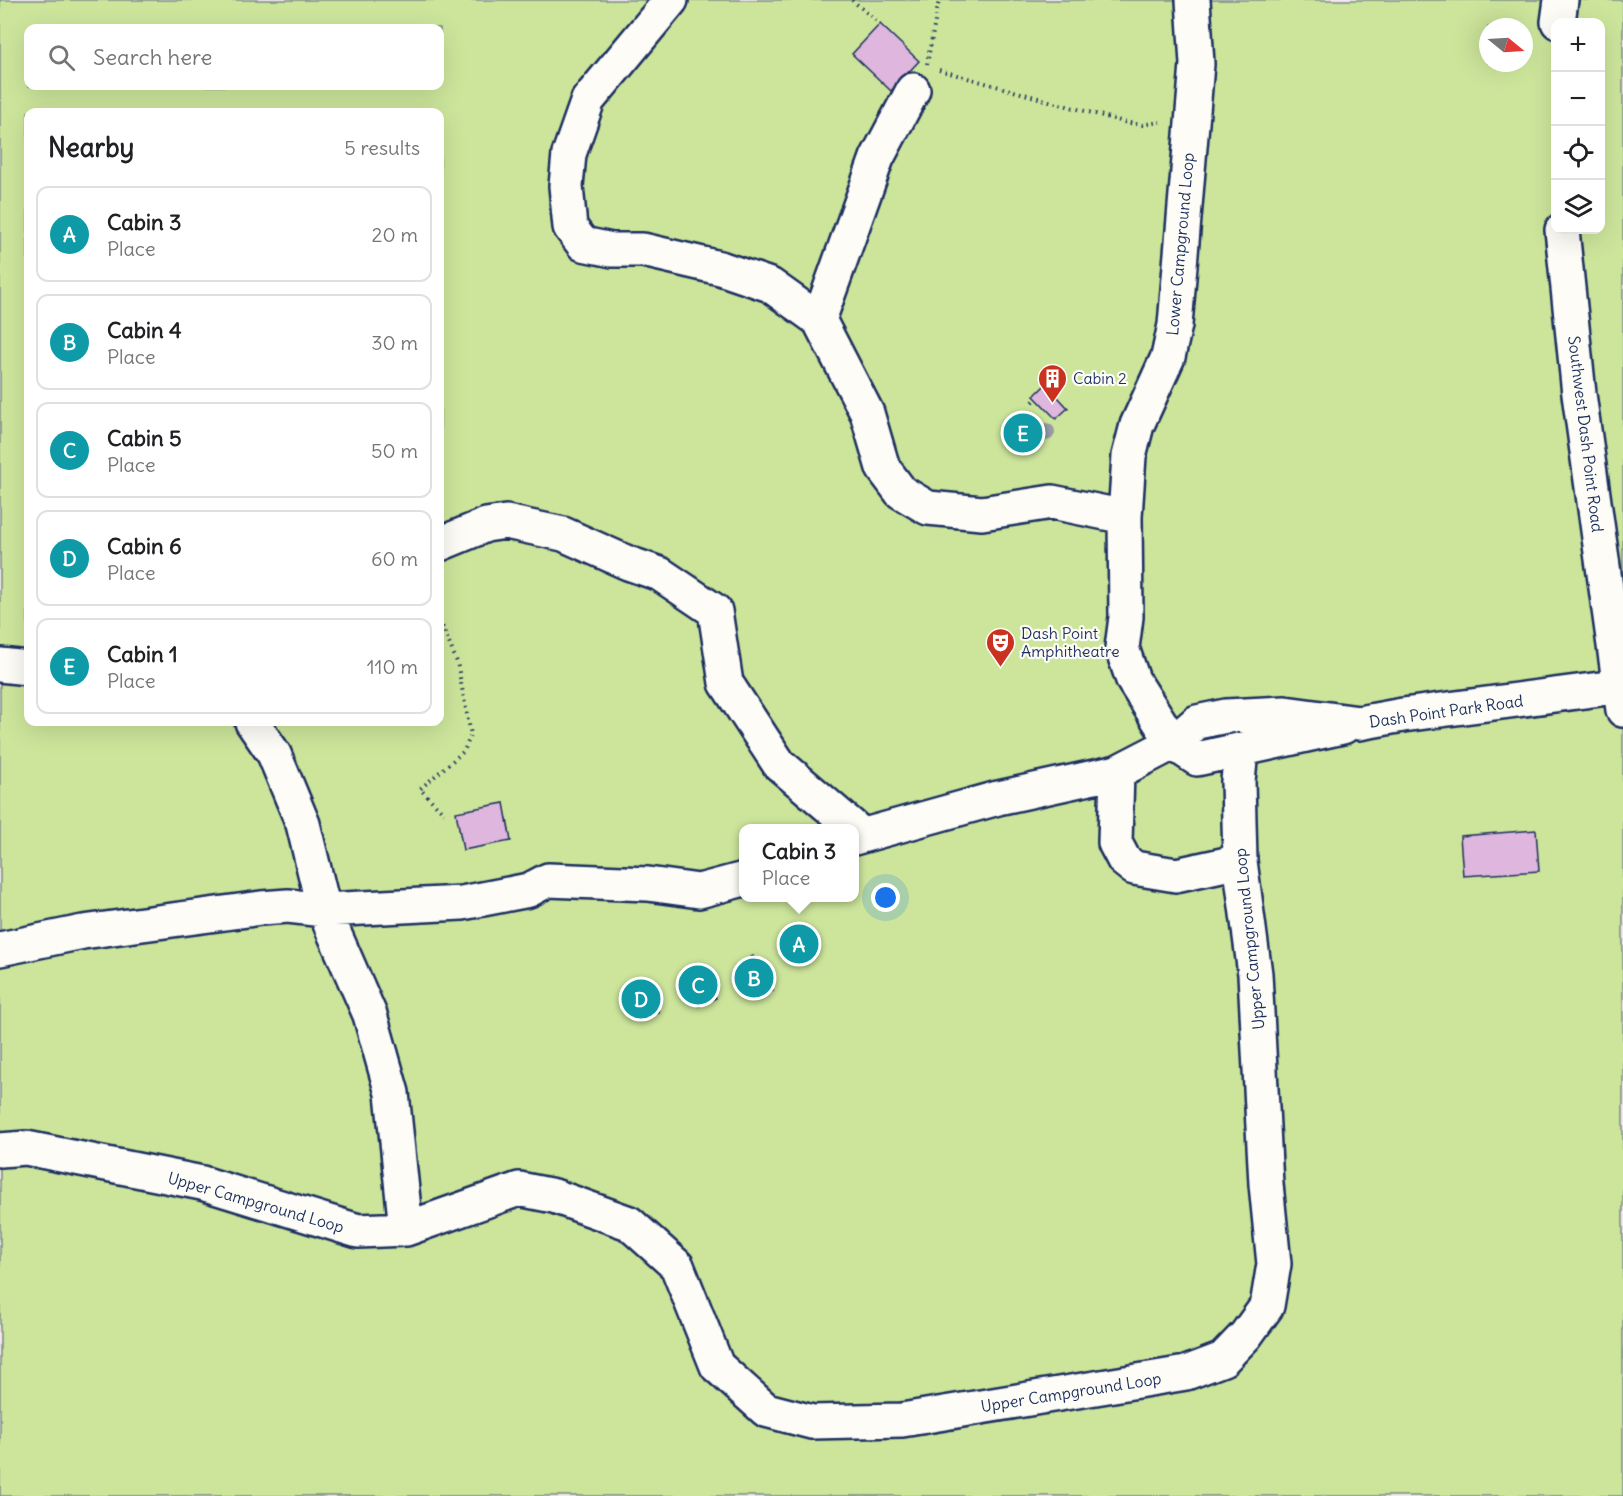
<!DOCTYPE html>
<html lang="en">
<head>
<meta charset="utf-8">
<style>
  :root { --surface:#fff; --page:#f6f6f6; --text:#202124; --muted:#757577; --line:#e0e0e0; --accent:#c8321e }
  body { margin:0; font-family:Delius,sans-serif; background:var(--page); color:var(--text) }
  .controls { position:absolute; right:18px; top:18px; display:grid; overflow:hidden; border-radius:12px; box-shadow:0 6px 24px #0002 }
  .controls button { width:54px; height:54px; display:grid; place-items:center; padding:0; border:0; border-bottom:2px solid var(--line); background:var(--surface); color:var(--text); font:30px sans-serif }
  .compass { position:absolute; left:1479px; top:18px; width:54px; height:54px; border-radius:50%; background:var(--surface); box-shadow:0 6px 24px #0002; rotate:108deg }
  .you { position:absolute; left:886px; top:898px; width:21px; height:21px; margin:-15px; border:4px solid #fff; border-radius:50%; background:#1a73e8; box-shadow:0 0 0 9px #1a73e833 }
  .badge { display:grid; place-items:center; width:39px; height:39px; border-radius:50%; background:var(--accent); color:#fff; font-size:20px; font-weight:700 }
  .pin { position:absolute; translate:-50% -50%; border:3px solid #fff; box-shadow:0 2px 6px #0006 }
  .popup { position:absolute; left:739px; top:824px; width:120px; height:78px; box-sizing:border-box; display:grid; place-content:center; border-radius:12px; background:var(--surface); filter:drop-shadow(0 2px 4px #0005); font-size:20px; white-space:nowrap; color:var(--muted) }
  .popup b { font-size:22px; color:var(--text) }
  .popup::after { content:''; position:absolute; left:50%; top:100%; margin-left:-12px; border:12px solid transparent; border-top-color:var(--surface) }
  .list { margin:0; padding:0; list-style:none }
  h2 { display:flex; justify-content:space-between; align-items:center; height:78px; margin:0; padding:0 24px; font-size:26px }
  h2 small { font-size:20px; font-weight:400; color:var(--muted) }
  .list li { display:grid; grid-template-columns:39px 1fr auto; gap:18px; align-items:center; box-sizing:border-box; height:96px; margin:0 12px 12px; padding:0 12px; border:2px solid var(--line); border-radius:12px }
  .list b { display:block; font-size:22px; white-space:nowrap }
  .list p { margin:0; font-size:20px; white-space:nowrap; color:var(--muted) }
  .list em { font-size:20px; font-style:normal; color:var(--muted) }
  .icon { flex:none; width:33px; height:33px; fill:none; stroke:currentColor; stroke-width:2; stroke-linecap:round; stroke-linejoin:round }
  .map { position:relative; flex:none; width:1623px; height:1496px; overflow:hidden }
  .search { position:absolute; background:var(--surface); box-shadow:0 6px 24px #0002; left:24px; top:24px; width:420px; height:66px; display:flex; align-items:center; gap:15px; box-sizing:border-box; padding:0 21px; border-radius:12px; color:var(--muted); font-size:22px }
  .panel { position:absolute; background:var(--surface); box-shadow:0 6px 24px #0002; left:24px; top:108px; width:420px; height:618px; border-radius:12px }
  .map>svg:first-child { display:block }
</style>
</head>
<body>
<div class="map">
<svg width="1623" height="1496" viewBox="0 0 1623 1496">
  <rect width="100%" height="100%" fill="#f4e7ef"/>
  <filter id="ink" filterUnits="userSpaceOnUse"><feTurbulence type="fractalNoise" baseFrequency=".0167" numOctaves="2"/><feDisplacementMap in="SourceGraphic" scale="12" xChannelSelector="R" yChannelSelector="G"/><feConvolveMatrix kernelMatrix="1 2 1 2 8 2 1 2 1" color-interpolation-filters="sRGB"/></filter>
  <g filter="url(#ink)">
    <!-- green -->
    <path fill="#cce59b" stroke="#748a7c" stroke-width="1.5" fill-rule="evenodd" d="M 0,0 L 1623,0 L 1623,1496 L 0,1496 ZM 1556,22 L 1600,22 L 1600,230 L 1556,230 ZM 1488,27 L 1524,27 L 1524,63 L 1488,63 ZM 28,28 L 440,28 L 440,86 L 28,86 ZM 28,112 L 440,112 L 440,722 L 28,722 ZM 744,828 L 854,828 L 854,898 L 744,898 Z"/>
    <!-- building -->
    <path fill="#dfb6dd" stroke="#1b2f5e" stroke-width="1.5" d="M 880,24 L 919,61 L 891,91 L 852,54 Z
      M 1046,384 L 1068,408 L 1056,419 L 1034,396 Z
      M 1019,412 L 1039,438 L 1024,450 L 1004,424 Z
      M 504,803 L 511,841 L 463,850 L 456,812 Z
      M 1536,830 L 1539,871 L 1463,876 L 1460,836 Z
      M 801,925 L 815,953 L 798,962 L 783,934 Z
      M 753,956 L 773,990 L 756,1000 L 735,967 Z
      M 697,963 L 716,998 L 699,1006 L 681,971 Z
      M 641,977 L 659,1012 L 640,1021 L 623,986 Z"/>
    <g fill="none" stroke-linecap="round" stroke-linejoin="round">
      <defs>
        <path id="minor" d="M 671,0 L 588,100 L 569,154 L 566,186 L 570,227 L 583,244 L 612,250 L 643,250 L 720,268 L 770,285 L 819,320 L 867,413 L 883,468 L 901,492 L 928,508 L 982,513 L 1052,502 L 1125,517 L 1129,456 L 1137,425 L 1168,357 L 1175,325 L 1197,64 L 1193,0
          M 819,320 L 877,158 L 913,90
          M 1125,517 L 1126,617 L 1122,648 L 1133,680 L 1173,743 L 1197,759 L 1343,727
          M 440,544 L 486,525 L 506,522 L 563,534 L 628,563 L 660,574 L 715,611 L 726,683 L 779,764 L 854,828
          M 0,665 L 28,668
          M 252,722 L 274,754 L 303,824 L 324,910 L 370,1015 L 392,1093 L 406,1229
          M 1117,772 L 1115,843 L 1124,860 L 1134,868 L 1176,875 L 1240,861
          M 854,838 L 998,798 L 1117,772 L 1173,743 L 1197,722 L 1226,716 L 1285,713 L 1359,723 L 1403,715 L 1623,686
          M 0,949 L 83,932 L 261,908 L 288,906 L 324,910 L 462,903 L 529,890 L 548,880 L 648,884 L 699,891 L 744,879
          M 0,1150 L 26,1148 L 202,1183 L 358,1231 L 406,1229 L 519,1189 L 554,1196 L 629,1223 L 677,1266 L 717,1366 L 766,1410 L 812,1422 L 902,1420 L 1186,1373 L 1223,1359 L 1246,1335 L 1267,1306 L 1274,1264 L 1266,1184 L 1255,974 L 1240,861 L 1238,781 L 1241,751"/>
        <path id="major" d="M 1558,22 L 1561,0
          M 1562,230 L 1579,394 L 1623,710"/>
      </defs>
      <!-- minor casing -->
      <use href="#minor" stroke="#1b2f5e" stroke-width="38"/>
      <!-- major casing -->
      <use href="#major" stroke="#1b2f5e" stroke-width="38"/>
      <!-- path -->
      <path stroke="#1b2f5e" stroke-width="4" stroke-dasharray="1.5 4.5" stroke-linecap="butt" d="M 852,0 L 880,24
        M 927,64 L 939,0
        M 939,70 L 1124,122 L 1142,125 L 1160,122
        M 1033,402 L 1037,398
        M 1002,432 L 1006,428
        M 440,621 L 457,662 L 471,735 L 464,751 L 420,789 L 444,813"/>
      <!-- minor -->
      <use href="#minor" stroke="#fdfcf7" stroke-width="33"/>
      <!-- major -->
      <use href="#major" stroke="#fdfcf7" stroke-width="33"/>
    </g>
    <!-- trees -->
    <circle fill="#959ba8" cx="1046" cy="432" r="9"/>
  </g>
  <!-- icons -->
  <defs>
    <symbol id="building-pin" viewBox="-11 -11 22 30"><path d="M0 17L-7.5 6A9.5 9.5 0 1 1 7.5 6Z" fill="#c8321e" stroke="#fdfcf7"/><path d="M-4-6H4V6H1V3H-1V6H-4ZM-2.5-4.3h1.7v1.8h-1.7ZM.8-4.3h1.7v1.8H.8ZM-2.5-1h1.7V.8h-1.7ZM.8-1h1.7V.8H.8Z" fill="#fff"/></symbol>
    <symbol id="theatre-pin" viewBox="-11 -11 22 30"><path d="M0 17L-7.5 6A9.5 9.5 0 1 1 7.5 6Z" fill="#c8321e" stroke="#fdfcf7"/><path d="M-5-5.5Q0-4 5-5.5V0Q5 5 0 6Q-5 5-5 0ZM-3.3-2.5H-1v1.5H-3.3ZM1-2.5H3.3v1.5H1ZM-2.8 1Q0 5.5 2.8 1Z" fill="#fff"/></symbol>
  </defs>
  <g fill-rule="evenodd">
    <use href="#building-pin" x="1036" y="362" width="33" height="45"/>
    <use href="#theatre-pin" x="984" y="626" width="33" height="45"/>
  </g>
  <g text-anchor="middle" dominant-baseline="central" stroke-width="4.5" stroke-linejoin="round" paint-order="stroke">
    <!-- street labels -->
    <g font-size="16" fill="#1b2f5e" stroke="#fdfcf7">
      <text transform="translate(1180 244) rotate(-85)">Lower Campground Loop</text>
      <text transform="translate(1586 434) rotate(83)">Southwest Dash Point Road</text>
      <text transform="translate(1446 711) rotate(-8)">Dash Point Park Road</text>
      <text transform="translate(1249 939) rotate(-96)">Upper Campground Loop</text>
      <text transform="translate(256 1202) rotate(16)">Upper Campground Loop</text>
      <text transform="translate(1071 1392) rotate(-9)">Upper Campground Loop</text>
    </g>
    <!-- poi labels -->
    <g font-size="16" fill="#1b2f5e" stroke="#fdfcf7" text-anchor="start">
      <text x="1073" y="378">Cabin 2</text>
      <text x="1021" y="633">Dash Point<tspan x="1021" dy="18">Amphitheatre</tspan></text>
    </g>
  </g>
</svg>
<div class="controls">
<button>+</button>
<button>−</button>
<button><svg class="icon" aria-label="locate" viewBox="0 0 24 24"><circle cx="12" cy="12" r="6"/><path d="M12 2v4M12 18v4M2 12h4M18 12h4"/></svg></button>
<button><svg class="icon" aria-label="layers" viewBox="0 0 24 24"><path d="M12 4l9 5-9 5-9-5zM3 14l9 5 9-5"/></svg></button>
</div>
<svg class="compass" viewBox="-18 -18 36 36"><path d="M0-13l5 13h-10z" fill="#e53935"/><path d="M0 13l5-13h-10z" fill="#757577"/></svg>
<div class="you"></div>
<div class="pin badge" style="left:799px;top:944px;background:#0f9aa8">A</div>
<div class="popup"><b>Cabin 3</b>Place</div>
<div class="pin badge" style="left:754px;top:978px;background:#0f9aa8">B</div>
<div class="pin badge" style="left:698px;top:985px;background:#0f9aa8">C</div>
<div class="pin badge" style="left:641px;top:999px;background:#0f9aa8">D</div>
<div class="pin badge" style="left:1023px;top:433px;background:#0f9aa8">E</div>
<div class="search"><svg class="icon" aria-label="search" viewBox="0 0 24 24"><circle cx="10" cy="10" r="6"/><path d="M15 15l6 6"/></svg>Search here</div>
<section class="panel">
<h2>Nearby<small>5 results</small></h2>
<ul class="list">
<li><span class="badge" style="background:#0f9aa8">A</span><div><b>Cabin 3</b><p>Place</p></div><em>20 m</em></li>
<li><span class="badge" style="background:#0f9aa8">B</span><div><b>Cabin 4</b><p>Place</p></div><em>30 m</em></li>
<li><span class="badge" style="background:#0f9aa8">C</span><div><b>Cabin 5</b><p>Place</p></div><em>50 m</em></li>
<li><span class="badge" style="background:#0f9aa8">D</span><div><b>Cabin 6</b><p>Place</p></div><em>60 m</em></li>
<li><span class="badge" style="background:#0f9aa8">E</span><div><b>Cabin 1</b><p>Place</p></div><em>110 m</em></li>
</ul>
</section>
</div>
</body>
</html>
